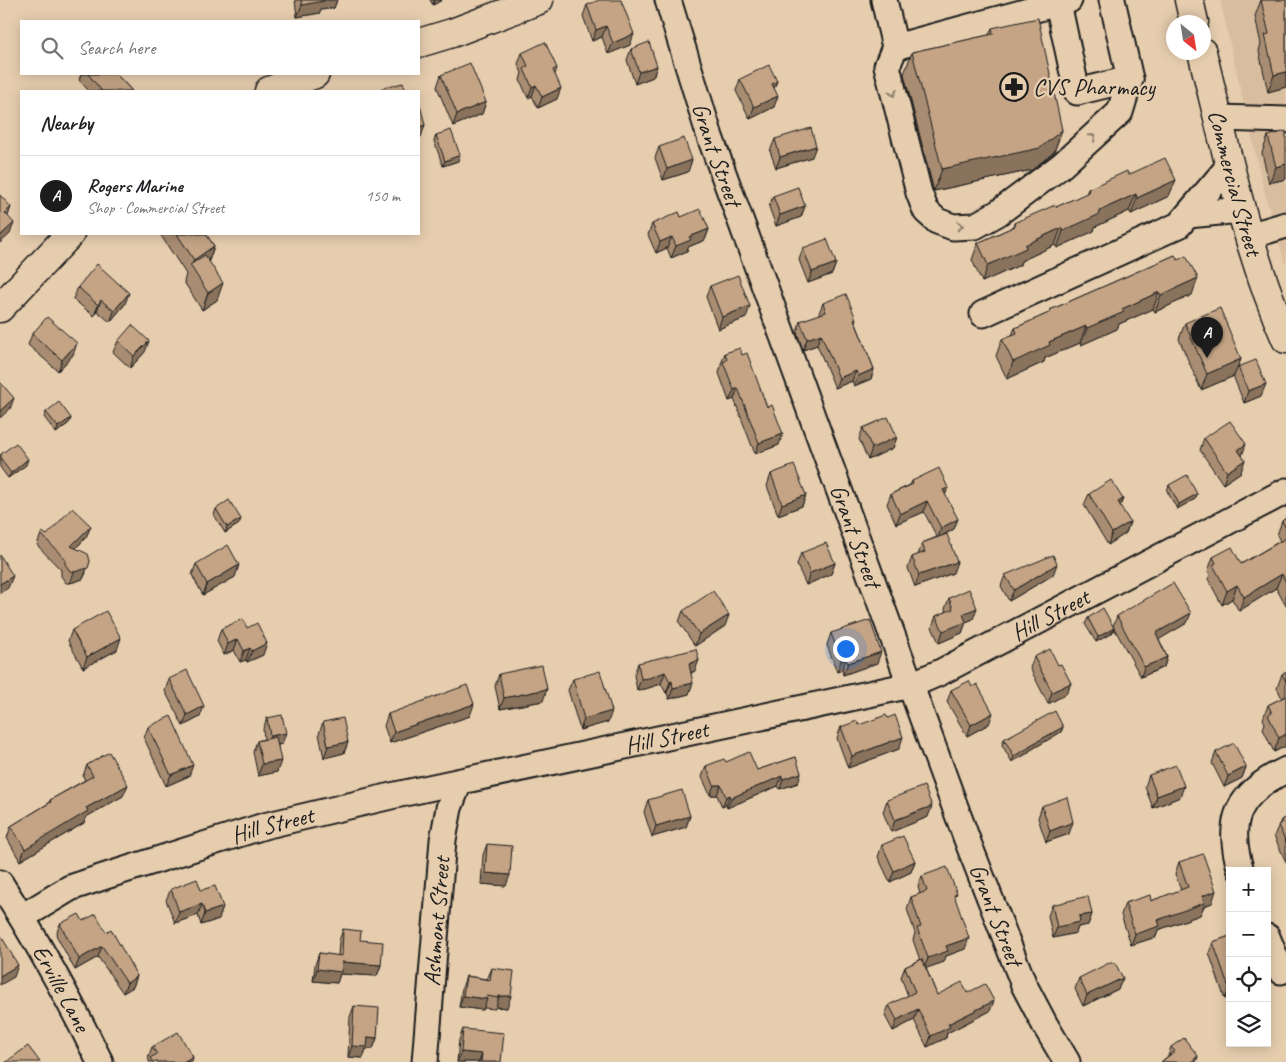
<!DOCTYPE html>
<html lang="en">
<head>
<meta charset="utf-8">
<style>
  :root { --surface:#fff; --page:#f6f6f6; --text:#202124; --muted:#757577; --line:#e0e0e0; --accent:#1c1c1c }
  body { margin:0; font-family:Caveat,sans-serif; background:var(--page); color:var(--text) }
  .controls { position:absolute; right:15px; bottom:15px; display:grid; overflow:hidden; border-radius:0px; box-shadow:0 2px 12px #0003 }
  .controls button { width:45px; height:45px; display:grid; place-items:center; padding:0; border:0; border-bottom:1px solid var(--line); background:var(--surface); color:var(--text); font:25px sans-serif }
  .compass { position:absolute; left:1166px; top:15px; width:45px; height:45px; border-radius:50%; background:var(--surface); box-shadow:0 2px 12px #0003; rotate:150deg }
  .you { position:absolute; left:845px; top:648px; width:18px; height:18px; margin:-12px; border:4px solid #fff; border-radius:50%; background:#1a73e8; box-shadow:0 0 0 8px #1a73e833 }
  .badge { display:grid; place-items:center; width:32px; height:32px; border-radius:50%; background:var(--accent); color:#fff; font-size:16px; font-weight:700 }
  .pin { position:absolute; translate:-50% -41px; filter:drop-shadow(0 1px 2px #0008) }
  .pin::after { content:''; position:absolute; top:26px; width:18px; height:15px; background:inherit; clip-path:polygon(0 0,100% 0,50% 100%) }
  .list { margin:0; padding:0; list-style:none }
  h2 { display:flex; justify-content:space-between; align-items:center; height:65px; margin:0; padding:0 20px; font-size:21px }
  h2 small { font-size:16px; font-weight:400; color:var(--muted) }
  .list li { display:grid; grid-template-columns:32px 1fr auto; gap:15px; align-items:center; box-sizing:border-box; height:80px; padding:0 20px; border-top:1px solid var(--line) }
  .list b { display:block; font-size:19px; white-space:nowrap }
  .list p { margin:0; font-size:16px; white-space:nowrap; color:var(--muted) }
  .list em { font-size:16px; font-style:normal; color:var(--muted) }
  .icon { flex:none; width:28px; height:28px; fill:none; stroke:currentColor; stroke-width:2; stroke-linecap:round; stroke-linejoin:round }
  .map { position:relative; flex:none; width:1286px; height:1062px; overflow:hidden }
  .search { position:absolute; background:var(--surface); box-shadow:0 2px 12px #0003; left:20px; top:20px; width:400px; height:55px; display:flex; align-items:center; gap:12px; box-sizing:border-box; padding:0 18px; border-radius:0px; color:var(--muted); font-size:19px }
  .panel { position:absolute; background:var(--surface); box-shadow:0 2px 12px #0003; left:20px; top:90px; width:400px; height:145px; border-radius:0px }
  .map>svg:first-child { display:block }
</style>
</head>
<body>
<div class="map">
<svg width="1286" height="1062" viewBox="0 0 1286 1062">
  <rect width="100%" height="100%" fill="#e6cdae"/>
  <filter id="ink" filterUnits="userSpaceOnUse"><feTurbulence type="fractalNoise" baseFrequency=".02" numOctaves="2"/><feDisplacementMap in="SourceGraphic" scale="10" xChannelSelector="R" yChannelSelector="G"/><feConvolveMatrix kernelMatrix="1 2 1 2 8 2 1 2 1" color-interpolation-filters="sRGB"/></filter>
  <g filter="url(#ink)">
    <!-- built -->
    <path fill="#d8be9f" d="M 1220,0 L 1286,0 L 1286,266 L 1264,191 Z"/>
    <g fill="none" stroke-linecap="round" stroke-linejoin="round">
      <defs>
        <g id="minor">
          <path id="s1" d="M 668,0 L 710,137 L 969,845 L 1024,985 L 1045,1025 L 1067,1062"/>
          <path d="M 884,0 L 895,47 L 1069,0"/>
          <path d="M 1058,3 L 1077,92 L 1130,79 L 1112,0"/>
          <path d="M 895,47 L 887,66 L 919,193 L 926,211 L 937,221 L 953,227 L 975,226 L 998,213 L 1062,165 L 1120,112 L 1130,79"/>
          <path d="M 1218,118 L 1286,120"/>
          <path d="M 1188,215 L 1241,210"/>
          <path d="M 1249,236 L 1286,225"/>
          <path d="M 983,314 L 1179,225 L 1230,165"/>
          <path d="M 1241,871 C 1225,820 1238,793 1286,770"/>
          <path id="s2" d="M 0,883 C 37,940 70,1001 100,1062"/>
          <path id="s3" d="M 22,917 L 70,888 L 106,876 L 264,826 L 391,796 L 911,685 L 941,672 L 1286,491"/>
          <path d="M 1267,937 L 1281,971"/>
          <path id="s4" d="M 425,1062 L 443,840 L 449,808 L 459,782"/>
        </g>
        <g id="major">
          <path d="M 1189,0 L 1194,22"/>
          <path d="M 419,43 L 452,33 L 539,0"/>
          <path id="s5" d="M 1202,52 C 1226,149 1246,248 1286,339"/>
          <path d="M 269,91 L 315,74"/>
          <path d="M 0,308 L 70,234"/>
        </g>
      </defs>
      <!-- minor casing -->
      <use href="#minor" stroke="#1c1c1c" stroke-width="29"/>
      <!-- major casing -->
      <use href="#major" stroke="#1c1c1c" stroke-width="31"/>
      <!-- minor -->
      <use href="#minor" stroke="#e6cdae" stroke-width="25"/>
      <!-- major -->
      <use href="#major" stroke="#e6cdae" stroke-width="28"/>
    </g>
    <!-- wall -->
    <path fill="#a98d72" stroke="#1c1c1c" d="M 295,0 L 337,0 L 334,8 L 321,10 L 320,13 L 297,17 Z
      M 430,0 L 442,0 L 433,5 Z
      M 1261,0 L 1286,0 L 1286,87 L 1268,92 L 1259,51 L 1261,44 L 1255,16 Z
      M 587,5 L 630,45 L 608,54 L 602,37 L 592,41 L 583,16 Z
      M 992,28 L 1062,130 L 1054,152 L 1032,170 L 934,191 L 904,74 L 912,52 L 989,35 Z
      M 631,49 L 657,66 L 653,77 L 635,84 L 627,60 Z
      M 522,53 L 557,68 L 555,74 L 557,99 L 538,108 L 532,96 L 528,98 L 520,80 L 522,73 L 518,64 Z
      M 81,74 L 116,74 L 132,91 L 89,91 L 79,80 Z
      M 441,75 L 486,102 L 482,114 L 453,126 L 437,87 Z
      M 740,79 L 777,81 L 774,88 L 774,107 L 750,119 L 736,91 Z
      M 436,135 L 458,161 L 443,166 L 434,141 Z
      M 1268,136 L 1286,179 L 1269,183 L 1262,153 Z
      M 775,139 L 812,157 L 776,168 L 770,151 Z
      M 659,147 L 688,172 L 663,180 L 655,158 Z
      M 1128,175 L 1169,196 L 1131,214 L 1129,211 L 1095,227 L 1094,231 L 1057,248 L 1055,245 L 1021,261 L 1020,265 L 982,282 L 972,260 L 978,243 L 1013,227 L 1014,223 L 1056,207 L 1086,194 L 1088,189 Z
      M 773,196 L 805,206 L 801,217 L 776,226 L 769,207 Z
      M 681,217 L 709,229 L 705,240 L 688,247 L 687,251 L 671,258 L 667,248 L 656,253 L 648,235 L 652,224 Z
      M 160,234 L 206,234 L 214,246 L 209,261 L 217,300 L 202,310 L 184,282 L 186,274 Z
      M 803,248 L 836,263 L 832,274 L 808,283 L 799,260 Z
      M 1175,255 L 1192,295 L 1155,312 L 1153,309 L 1119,324 L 1117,329 L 1081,345 L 1080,343 L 1045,358 L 1044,362 L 1007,379 L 996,356 L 1002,339 L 1012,335 L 1015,328 L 1049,313 L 1050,310 Z
      M 710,286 L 746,318 L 718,329 L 706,297 Z
      M 78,287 L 125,304 L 110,322 L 97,311 L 94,316 L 73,299 Z
      M 823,303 L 856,319 L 855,321 L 874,369 L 871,379 L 854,386 L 852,381 L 835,388 L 817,345 L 803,350 L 797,332 L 800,321 L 819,315 L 819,313 Z
      M 1185,323 L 1241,359 L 1238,367 L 1261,396 L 1244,403 L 1234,378 L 1234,376 L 1201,390 L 1179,339 Z
      M 32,334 L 73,355 L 58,371 L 28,345 Z
      M 118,341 L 145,352 L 130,368 L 113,352 Z
      M 725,353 L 779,445 L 755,454 L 734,399 L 729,401 L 719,373 L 721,366 L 721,364 Z
      M 46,412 L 71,418 L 69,423 L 56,433 L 44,417 Z
      M 863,428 L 897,437 L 893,448 L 868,460 L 859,439 Z
      M 1204,438 L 1241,472 L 1223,484 L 1200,450 Z
      M 1,454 L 26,465 L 8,478 L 0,467 L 0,456 Z
      M 771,474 L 806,495 L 802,506 L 778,515 L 767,486 Z
      M 912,481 L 948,488 L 945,495 L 954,529 L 944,535 L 953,573 L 915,587 L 908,568 L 912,557 L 918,555 L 922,543 L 937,537 L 924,512 L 896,524 L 887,504 L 891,494 L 910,485 Z
      M 1169,485 L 1197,494 L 1195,499 L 1177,509 L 1167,491 Z
      M 1089,494 L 1130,522 L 1126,533 L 1108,545 L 1084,505 Z
      M 216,509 L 239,524 L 225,533 L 214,515 Z
      M 1286,518 L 1286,606 L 1276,588 L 1239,611 L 1232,599 L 1222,605 L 1208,579 L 1210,575 L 1208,571 L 1213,557 L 1241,564 L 1280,541 L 1277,535 L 1282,521 Z
      M 91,526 L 86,537 L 76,548 L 86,573 L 83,579 L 70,583 L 66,583 L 61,576 L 61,570 L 37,545 L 41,534 L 47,535 Z
      M 801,553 L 835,563 L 831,574 L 806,585 L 797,565 Z
      M 196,564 L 235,577 L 203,595 L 192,575 Z
      M 1005,575 L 1053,575 L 1009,601 L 1001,586 Z
      M 949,598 L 973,619 L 966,622 L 962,633 L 939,643 L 932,627 L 936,616 L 946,612 L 945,609 Z
      M 683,611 L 725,626 L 695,646 L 679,622 Z
      M 1117,616 L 1187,623 L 1159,639 L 1167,657 L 1164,667 L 1141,677 L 1113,626 Z
      M 1088,618 L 1114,628 L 1112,633 L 1096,642 L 1085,624 Z
      M 247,628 L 263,655 L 247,662 L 246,660 L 240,662 L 234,650 L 224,655 L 217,641 L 221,629 Z
      M 72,630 L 117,650 L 83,668 L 68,641 Z
      M 831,633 L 877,663 L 843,675 L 842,670 L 837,672 L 827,645 Z
      M 1034,657 L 1071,683 L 1066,694 L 1048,704 L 1030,668 Z
      M 638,663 L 695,671 L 691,673 L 689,694 L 669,699 L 667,693 L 666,693 L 661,684 L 645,689 L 637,690 L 634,675 Z
      M 1286,672 L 1286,746 L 1274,752 L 1263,729 L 1265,723 L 1263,719 L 1268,705 L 1282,698 L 1277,688 L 1282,674 Z
      M 499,674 L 543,701 L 500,709 L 495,686 Z
      M 169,679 L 200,717 L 183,726 L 165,691 Z
      M 573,679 L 608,722 L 580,730 L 568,690 Z
      M 972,687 L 989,724 L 967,736 L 947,702 L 951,690 Z
      M 388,714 L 470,716 L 390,743 L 384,726 Z
      M 267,718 L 282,744 L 278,745 L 277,772 L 258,776 L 253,752 L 257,741 L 264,739 L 263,729 Z
      M 323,722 L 348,742 L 344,753 L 324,758 L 319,734 Z
      M 859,725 L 899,749 L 848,768 L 837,738 L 841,727 Z
      M 148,727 L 189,776 L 166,786 L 144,738 Z
      M 1063,727 L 1061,732 L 1029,751 L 1028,753 L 1012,762 L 1002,745 L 1004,739 Z
      M 1216,752 L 1246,767 L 1242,778 L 1224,787 L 1212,763 Z
      M 796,757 L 798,783 L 780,789 L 778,786 L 727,808 L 726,805 L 722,807 L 717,795 L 710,795 L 702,777 L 706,766 L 726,762 L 757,770 Z
      M 87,765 L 123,796 L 86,817 L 84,823 L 20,861 L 7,838 L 11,826 L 49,803 L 50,800 L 85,780 L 83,776 Z
      M 1149,775 L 1180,797 L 1153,808 L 1145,787 Z
      M 648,800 L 690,816 L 686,827 L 652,837 L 644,812 Z
      M 887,800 L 928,817 L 891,832 L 883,812 Z
      M 1042,806 L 1069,834 L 1046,842 L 1038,818 Z
      M 1286,817 L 1286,862 L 1274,836 L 1281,820 Z
      M 487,844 L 506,886 L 481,884 L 483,855 Z
      M 882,845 L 915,861 L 911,872 L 890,882 L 878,857 Z
      M 1179,862 L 1212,903 L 1204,906 L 1200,915 L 1158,930 L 1156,937 L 1131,945 L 1121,915 L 1125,903 L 1151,901 L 1181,890 L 1175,874 Z
      M 922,876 L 955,899 L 965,949 L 946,956 L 944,962 L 926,968 L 937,995 L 967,993 L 990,1011 L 947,1033 L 946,1038 L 927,1047 L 914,1020 L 893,1031 L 885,1016 L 889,1005 L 908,996 L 901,977 L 905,967 L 920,960 L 913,940 L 915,933 L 907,909 L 911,897 L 920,894 L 918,887 Z
      M 171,889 L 201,890 L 219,919 L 201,925 L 198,915 L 175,923 L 166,900 Z
      M 1052,905 L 1092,914 L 1088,925 L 1078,927 L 1076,933 L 1053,938 L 1048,916 Z
      M 83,921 L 106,932 L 137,976 L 133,987 L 123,993 L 98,957 L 75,970 L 56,935 L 60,924 Z
      M 343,929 L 360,940 L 381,965 L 377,976 L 340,974 L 337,983 L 313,981 L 315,965 L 319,953 L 338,956 L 339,941 Z
      M 1230,936 L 1230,997 L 1225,999 L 1209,953 L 1213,942 Z
      M 492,968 L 507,1008 L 496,1007 L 495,1009 L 484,1008 L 483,1010 L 459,1007 L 462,988 L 466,976 L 487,979 Z
      M 1079,978 L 1123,978 L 1118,989 L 1083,1006 L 1075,989 Z
      M 354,1006 L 377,1038 L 373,1049 L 366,1049 L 363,1058 L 348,1057 L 350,1017 Z
      M 463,1029 L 501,1062 L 457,1062 L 459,1040 Z
      M 152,1047 L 192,1062 L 149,1062 L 149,1060 L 148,1058 Z
      M 1171,1047 L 1198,1056 L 1196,1062 L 1161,1062 L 1168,1056 Z"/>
    <!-- shaded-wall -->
    <path fill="#89735d" stroke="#1c1c1c" d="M 323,0 L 337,0 L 334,8 L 321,10 L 320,13 L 297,17 L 302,5 Z
      M 434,0 L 442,0 L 433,5 Z
      M 606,26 L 602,37 L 592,41 L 596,30 Z
      M 634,34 L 630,45 L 608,54 L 613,43 Z
      M 657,66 L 653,77 L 635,84 L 639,72 Z
      M 1286,72 L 1286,87 L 1268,92 L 1274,75 Z
      M 777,81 L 772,93 L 772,84 Z
      M 536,85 L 532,96 L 528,98 L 532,87 Z
      M 561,88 L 557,99 L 538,108 L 542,97 Z
      M 778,96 L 774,107 L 750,119 L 754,107 Z
      M 486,102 L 482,114 L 453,126 L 457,114 Z
      M 425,125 L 421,137 L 419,137 L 419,127 Z
      M 1062,130 L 1054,152 L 1032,170 L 934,191 L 942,169 Z
      M 816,146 L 812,157 L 776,168 L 780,157 Z
      M 460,155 L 458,161 L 443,166 L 445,161 Z
      M 692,160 L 688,172 L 663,180 L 667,169 Z
      M 1286,164 L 1286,179 L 1269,183 L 1276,167 Z
      M 1176,180 L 1169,196 L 1131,214 L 1137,198 Z
      M 1136,194 L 1129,211 L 1095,227 L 1094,231 L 1057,248 L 1063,231 L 1099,211 Z
      M 805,206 L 801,217 L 776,226 L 780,215 Z
      M 11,207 L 7,219 L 5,213 Z
      M 14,223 L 10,234 L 0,243 L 0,236 Z
      M 1061,228 L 1055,245 L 1021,261 L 1020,265 L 982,282 L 988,265 L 1025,245 Z
      M 709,229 L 705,240 L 688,247 L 687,251 L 671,258 L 676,246 L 689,237 Z
      M 672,237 L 667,248 L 656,253 L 660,242 Z
      M 214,246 L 208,263 L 191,267 L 194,260 Z
      M 836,263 L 832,274 L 808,283 L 812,272 Z
      M 1198,278 L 1192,295 L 1155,312 L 1161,295 Z
      M 223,283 L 217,300 L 202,310 L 208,293 Z
      M 1159,292 L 1153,309 L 1119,324 L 1117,329 L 1081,345 L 1087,328 L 1122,309 Z
      M 129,293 L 125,304 L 110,322 L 114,311 Z
      M 101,300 L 97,311 L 94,316 L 98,305 Z
      M 750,306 L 746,318 L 718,329 L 722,317 Z
      M 1086,326 L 1080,343 L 1045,358 L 1044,362 L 1007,379 L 1013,362 L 1049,342 Z
      M 821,334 L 817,345 L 803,350 L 807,339 Z
      M 149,341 L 145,352 L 130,368 L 134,356 Z
      M 77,343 L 73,355 L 58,371 L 62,360 Z
      M 1241,359 L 1234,376 L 1201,390 L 1207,374 Z
      M 874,369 L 871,379 L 854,386 L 858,376 Z
      M 856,371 L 852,381 L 835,388 L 839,378 Z
      M 1266,384 L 1261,396 L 1244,403 L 1248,391 Z
      M 738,388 L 734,399 L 729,401 L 734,390 Z
      M 14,398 L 10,409 L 0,418 L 0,411 Z
      M 71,418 L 69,423 L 56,433 L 58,427 Z
      M 783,434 L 779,445 L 755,454 L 759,443 Z
      M 897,437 L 893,448 L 868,460 L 872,448 Z
      M 1246,444 L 1242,456 L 1238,450 Z
      M 28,459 L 26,465 L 8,478 L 11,473 Z
      M 1245,460 L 1241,472 L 1223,484 L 1227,472 Z
      M 948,488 L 944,498 L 943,490 Z
      M 1197,494 L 1195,499 L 1177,509 L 1179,504 Z
      M 806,495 L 802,506 L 778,515 L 782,504 Z
      M 1123,499 L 1118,511 L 1118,502 Z
      M 927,501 L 924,512 L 896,524 L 900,514 Z
      M 241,519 L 239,524 L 225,533 L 227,527 Z
      M 958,519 L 954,529 L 938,538 L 941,528 Z
      M 1130,522 L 1126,533 L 1108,545 L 1112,533 Z
      M 91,526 L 86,537 L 67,558 L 71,546 Z
      M 90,561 L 83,579 L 70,583 L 74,572 Z
      M 957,562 L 953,573 L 915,587 L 919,575 Z
      M 835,563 L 831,574 L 806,585 L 810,573 Z
      M 1057,564 L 1053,575 L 1009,601 L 1014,590 Z
      M 239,565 L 235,577 L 203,595 L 207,584 Z
      M 1282,574 L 1276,588 L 1239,611 L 1244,597 Z
      M 13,576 L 8,588 L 0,593 L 0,584 Z
      M 1237,585 L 1232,599 L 1222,605 L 1227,591 Z
      M 977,608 L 973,619 L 966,622 L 962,633 L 939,643 L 943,631 L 963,614 Z
      M 1191,613 L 1187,623 L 1153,643 L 1156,633 Z
      M 729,615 L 725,626 L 695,646 L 699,634 Z
      M 1114,628 L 1112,633 L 1096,642 L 1098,637 Z
      M 121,638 L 117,650 L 83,668 L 87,657 Z
      M 238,639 L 234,650 L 224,655 L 228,644 Z
      M 267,643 L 263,655 L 247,662 L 252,651 Z
      M 250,648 L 246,660 L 240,662 L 244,651 Z
      M 881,652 L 877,663 L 843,675 L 848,663 Z
      M 1167,657 L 1164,667 L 1141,677 L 1144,667 Z
      M 846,659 L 842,670 L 837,672 L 841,661 Z
      M 699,660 L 695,671 L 684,675 L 689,664 Z
      M 665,672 L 661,684 L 645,689 L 637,690 L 641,679 Z
      M 672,681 L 667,693 L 666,693 L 670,682 Z
      M 693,683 L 689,694 L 669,699 L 673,688 Z
      M 1071,683 L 1066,694 L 1048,704 L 1052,692 Z
      M 547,689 L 543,701 L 500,709 L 504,698 Z
      M 474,704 L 470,716 L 390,743 L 394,732 Z
      M 204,706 L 200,717 L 183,726 L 187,715 Z
      M 612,711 L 608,722 L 580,730 L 584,719 Z
      M 993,713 L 989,724 L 967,736 L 971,725 Z
      M 1063,727 L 1061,732 L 1029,751 L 1028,753 L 1012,762 L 1014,756 L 1029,746 Z
      M 286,733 L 282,744 L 266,747 L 270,736 Z
      M 1286,734 L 1286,746 L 1274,752 L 1279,738 Z
      M 903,737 L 899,749 L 848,768 L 852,756 Z
      M 348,742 L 344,753 L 324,758 L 328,746 Z
      M 281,761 L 277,772 L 258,776 L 262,764 Z
      M 193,765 L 189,776 L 166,786 L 171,775 Z
      M 1246,767 L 1242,778 L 1224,787 L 1228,776 Z
      M 801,773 L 798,783 L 780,789 L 783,779 Z
      M 782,776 L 778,786 L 727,808 L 731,798 Z
      M 128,785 L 123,796 L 86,817 L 84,823 L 20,861 L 25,849 L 86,808 Z
      M 714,785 L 721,785 L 717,795 L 710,795 Z
      M 1184,786 L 1180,797 L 1153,808 L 1157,796 Z
      M 730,795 L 726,805 L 722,807 L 726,797 Z
      M 932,806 L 928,817 L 891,832 L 895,820 Z
      M 690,816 L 686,827 L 652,837 L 656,826 Z
      M 1073,822 L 1069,834 L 1046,842 L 1050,831 Z
      M 915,861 L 911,872 L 890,882 L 894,871 Z
      M 485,873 L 510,875 L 506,886 L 481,884 Z
      M 1216,891 L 1212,903 L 1204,906 L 1200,915 L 1158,930 L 1156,937 L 1131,945 L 1135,934 L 1202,896 Z
      M 202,904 L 198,915 L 175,923 L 179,912 Z
      M 223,907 L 219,919 L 201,925 L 205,913 Z
      M 1092,914 L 1088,925 L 1078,927 L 1076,933 L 1053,938 L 1057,927 L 1079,916 Z
      M 969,938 L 965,949 L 946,956 L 944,962 L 924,969 L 928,958 L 946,946 Z
      M 102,946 L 98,957 L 75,970 L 79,959 Z
      M 342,962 L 381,965 L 377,976 L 340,974 L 337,983 L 313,981 L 317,969 Z
      M 18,965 L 14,977 L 0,985 L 0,976 Z
      M 137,976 L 133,987 L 123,993 L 127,983 Z
      M 1123,978 L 1118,989 L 1083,1006 L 1087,995 Z
      M 1230,987 L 1230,997 L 1225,999 L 1229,988 Z
      M 463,996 L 487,999 L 483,1010 L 459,1007 Z
      M 499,996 L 511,996 L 507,1008 L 496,1007 Z
      M 994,1001 L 990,1011 L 947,1033 L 946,1038 L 927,1047 L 931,1036 L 948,1024 Z
      M 918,1009 L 914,1020 L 893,1031 L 897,1020 Z
      M 368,1037 L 377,1038 L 373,1049 L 366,1049 L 363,1058 L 348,1057 L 352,1046 Z
      M 461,1052 L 482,1054 L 479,1062 L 457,1062 Z
      M 1198,1056 L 1196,1062 L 1191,1062 Z
      M 193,1057 L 192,1062 L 185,1062 Z"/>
    <!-- building -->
    <path fill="#c4a485" stroke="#1c1c1c" d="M 301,0 L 323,0 L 324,1 L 302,5 Z
      M 599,0 L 621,0 L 634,34 L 613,43 L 606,26 L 596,30 L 587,5 Z
      M 1261,0 L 1286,0 L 1286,72 L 1274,75 L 1265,35 L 1269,34 Z
      M 1038,18 L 1062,130 L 1040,148 L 942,169 L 912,52 L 993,34 L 992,28 Z
      M 545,42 L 557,68 L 553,70 L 561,88 L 542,97 L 536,85 L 532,87 L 524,69 L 528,66 L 522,53 Z
      M 649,42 L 657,66 L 639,72 L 631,49 Z
      M 470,63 L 486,102 L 457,114 L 441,75 Z
      M 769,65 L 777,81 L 772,84 L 778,96 L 754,107 L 740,79 Z
      M 88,74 L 116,74 L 132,91 L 102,91 Z
      M 403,83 L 406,91 L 383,91 L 382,88 Z
      M 419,101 L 425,125 L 419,127 Z
      M 811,128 L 816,146 L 780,157 L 775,139 Z
      M 451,130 L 460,155 L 445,161 L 436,135 Z
      M 1286,131 L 1286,164 L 1276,167 L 1268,136 Z
      M 684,138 L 692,160 L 667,169 L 659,147 Z
      M 1165,158 L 1176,180 L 1137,198 L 1136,194 L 1099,211 L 1100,214 L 1063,231 L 1061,228 L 1025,245 L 1026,248 L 988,265 L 978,243 L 1015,226 L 1014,223 L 1055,205 L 1056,207 L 1089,192 L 1088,189 L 1127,171 L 1128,175 Z
      M 798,187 L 805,206 L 780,215 L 773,196 Z
      M 0,195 L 11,207 L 5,213 L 14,223 L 0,236 Z
      M 700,209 L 709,229 L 689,237 L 691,240 L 676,246 L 672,237 L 660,242 L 652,224 L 679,212 L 681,217 Z
      M 177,234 L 206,234 L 214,246 L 194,260 Z
      M 827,239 L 836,263 L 812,272 L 803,248 Z
      M 205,255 L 223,283 L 208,293 L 190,265 Z
      M 1175,255 L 1178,260 L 1186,256 L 1198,278 L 1161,295 L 1159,292 L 1122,309 L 1124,312 L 1087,328 L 1086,326 L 1049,342 L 1050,345 L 1013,362 L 1002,339 L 1017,333 L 1015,328 L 1051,312 L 1050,310 Z
      M 97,264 L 129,293 L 114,311 L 101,300 L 98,305 L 78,287 Z
      M 738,275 L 750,306 L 722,317 L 710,286 Z
      M 846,294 L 856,319 L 854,319 L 874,369 L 858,376 L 856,371 L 839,378 L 821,334 L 807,339 L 800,321 L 826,312 L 823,303 Z
      M 1220,308 L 1241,359 L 1207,374 L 1185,323 Z
      M 47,317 L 77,343 L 62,360 L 32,334 Z
      M 132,325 L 149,341 L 134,356 L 118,341 Z
      M 740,348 L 742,355 L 747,353 L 767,407 L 772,405 L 783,434 L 759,443 L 738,388 L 734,390 L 723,362 L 727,360 L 725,353 Z
      M 1256,360 L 1266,384 L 1248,391 L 1238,367 Z
      M 0,382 L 14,398 L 0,411 Z
      M 59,402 L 71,418 L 58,427 L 46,412 Z
      M 888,417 L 897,437 L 872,448 L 863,428 Z
      M 1230,421 L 1246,444 L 1238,450 L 1245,460 L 1227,472 L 1204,438 Z
      M 16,443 L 28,459 L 11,473 L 1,460 L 1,454 Z
      M 794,465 L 806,495 L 782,504 L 771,474 Z
      M 939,468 L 948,488 L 943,490 L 958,519 L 941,528 L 927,501 L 900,514 L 891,494 L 913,484 L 912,481 Z
      M 1187,475 L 1197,494 L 1179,504 L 1169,485 Z
      M 1111,480 L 1123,499 L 1118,502 L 1130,522 L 1112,533 L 1089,494 Z
      M 229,500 L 241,519 L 227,527 L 216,509 Z
      M 72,508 L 91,526 L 71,546 L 88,554 L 90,561 L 88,568 L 74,572 L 70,571 L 65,564 L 65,559 L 41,534 L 42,532 L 47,535 Z
      M 1286,518 L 1286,528 L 1282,521 Z
      M 947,534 L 957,562 L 919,575 L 912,557 L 925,552 L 922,543 Z
      M 1286,538 L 1286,583 L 1282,574 L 1244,597 L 1237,585 L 1227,591 L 1213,565 L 1216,563 L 1213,557 L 1232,547 L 1241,564 Z
      M 826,543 L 835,563 L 810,573 L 801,553 Z
      M 228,545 L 239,565 L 207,584 L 196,564 Z
      M 0,555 L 13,576 L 0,584 Z
      M 1053,555 L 1057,564 L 1014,590 L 1005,575 Z
      M 1173,583 L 1191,613 L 1156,633 L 1167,657 L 1144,667 L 1117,616 Z
      M 969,589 L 977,608 L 963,614 L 966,622 L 943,631 L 936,616 L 953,609 L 949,598 Z
      M 713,591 L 729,615 L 699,634 L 683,611 Z
      M 1103,608 L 1114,628 L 1098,637 L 1088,618 Z
      M 106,611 L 121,638 L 87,657 L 72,630 Z
      M 243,619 L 247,628 L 257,623 L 267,643 L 252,651 L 250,648 L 244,651 L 238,639 L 228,644 L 221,629 Z
      M 870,620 L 881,652 L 848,663 L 846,659 L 841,661 L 831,633 Z
      M 696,649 L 699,660 L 689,664 L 693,683 L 673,688 L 672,681 L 670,682 L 665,672 L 649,678 L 641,679 L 638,663 Z
      M 1050,649 L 1058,665 L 1061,664 L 1071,683 L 1052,692 L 1034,657 Z
      M 542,665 L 547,689 L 504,698 L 499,674 Z
      M 187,670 L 204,706 L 187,715 L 169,679 Z
      M 600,671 L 612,711 L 584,719 L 573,679 Z
      M 1286,672 L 1286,682 L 1282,674 Z
      M 969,681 L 972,687 L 977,684 L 993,713 L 971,725 L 951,690 Z
      M 467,685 L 474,704 L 394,732 L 388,714 Z
      M 1286,696 L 1286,734 L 1279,738 L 1268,715 L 1272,713 L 1268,705 Z
      M 1055,711 L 1063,727 L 1029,746 L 1030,747 L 1014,756 L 1004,739 Z
      M 282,715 L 286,733 L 270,736 L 267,718 Z
      M 886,715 L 888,718 L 895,715 L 903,737 L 852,756 L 841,727 L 857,721 L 859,725 Z
      M 171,716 L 193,765 L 171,775 L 148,727 Z
      M 343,718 L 348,742 L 328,746 L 323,722 Z
      M 276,737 L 281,761 L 262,764 L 257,741 Z
      M 1234,743 L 1246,767 L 1228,776 L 1216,752 Z
      M 109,752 L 128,785 L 86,808 L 88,811 L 25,849 L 11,826 L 51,802 L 50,800 L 93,776 L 87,765 Z
      M 749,752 L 757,770 L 796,757 L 801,773 L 783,779 L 782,776 L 731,798 L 730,795 L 726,797 L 721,785 L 714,785 L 706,766 L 724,759 L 726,762 Z
      M 1176,765 L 1184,786 L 1157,796 L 1149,775 Z
      M 924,786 L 932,806 L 895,820 L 887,800 Z
      M 682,790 L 690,816 L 656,826 L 648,800 Z
      M 1067,797 L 1073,822 L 1050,831 L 1042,806 Z
      M 1286,817 L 1286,842 L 1278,825 L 1282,823 L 1281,820 Z
      M 903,836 L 915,861 L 894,871 L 882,845 Z
      M 487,844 L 512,846 L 510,875 L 485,873 Z
      M 1203,854 L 1216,891 L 1202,896 L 1204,903 L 1158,920 L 1160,926 L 1135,934 L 1125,903 L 1150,895 L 1151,901 L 1188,887 L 1179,862 Z
      M 947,867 L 957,894 L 954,895 L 969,938 L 946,946 L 948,951 L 928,958 L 917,928 L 921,927 L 911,897 L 927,891 L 922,876 Z
      M 197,879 L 201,890 L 215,886 L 223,907 L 205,913 L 202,904 L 179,912 L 171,889 Z
      M 1088,896 L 1092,914 L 1079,916 L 1080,922 L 1057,927 L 1052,905 Z
      M 79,914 L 83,921 L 96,914 L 106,932 L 111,929 L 137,976 L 127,983 L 102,946 L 79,959 L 60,924 Z
      M 343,929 L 361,931 L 360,940 L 383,942 L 381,965 L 342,962 L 341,972 L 317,969 L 319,953 L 342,956 Z
      M 0,934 L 18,965 L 0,976 Z
      M 1230,936 L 1230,987 L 1229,988 L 1213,942 Z
      M 922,959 L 937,995 L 962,982 L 967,993 L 985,984 L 994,1001 L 948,1024 L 950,1027 L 931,1036 L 918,1009 L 897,1020 L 889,1005 L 915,992 L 905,967 Z
      M 1109,963 L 1115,963 L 1123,978 L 1087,995 L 1079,978 Z
      M 492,968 L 514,971 L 511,996 L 499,996 L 499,998 L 487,996 L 487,999 L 463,996 L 466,976 L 490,980 Z
      M 354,1006 L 379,1008 L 377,1038 L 368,1037 L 367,1047 L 352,1046 Z
      M 463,1029 L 504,1033 L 501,1062 L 481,1062 L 482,1054 L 461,1052 Z
      M 178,1032 L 193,1057 L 185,1062 L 153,1062 L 150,1058 L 157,1054 L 152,1047 Z
      M 1184,1038 L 1198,1056 L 1191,1062 L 1161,1062 L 1175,1051 L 1171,1047 Z
      M 28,1046 L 40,1062 L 6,1062 Z"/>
    <!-- one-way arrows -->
    <defs><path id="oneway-chevron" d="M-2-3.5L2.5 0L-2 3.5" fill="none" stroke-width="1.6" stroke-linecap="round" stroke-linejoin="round" transform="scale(1.25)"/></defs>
    <g stroke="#8b7d6c">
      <use href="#oneway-chevron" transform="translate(893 93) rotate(76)"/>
      <use href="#oneway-chevron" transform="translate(1093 137) rotate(-42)"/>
      <use href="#oneway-chevron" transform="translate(960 226) rotate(-1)"/>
    </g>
  </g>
  <!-- icons -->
  <defs>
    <symbol id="pharmacy-ring" viewBox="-11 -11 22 22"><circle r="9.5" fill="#e6cdae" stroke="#1c1c1c" stroke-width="1.5"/><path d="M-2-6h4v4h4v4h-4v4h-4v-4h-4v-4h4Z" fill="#1c1c1c"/></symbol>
  </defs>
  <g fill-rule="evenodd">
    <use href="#pharmacy-ring" x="998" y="71" width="32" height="32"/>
  </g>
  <g text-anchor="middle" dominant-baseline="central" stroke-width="4.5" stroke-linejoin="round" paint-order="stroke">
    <!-- poi labels -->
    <g font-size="24" fill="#1c1c1c" stroke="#e6cdae" text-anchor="start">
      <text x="1033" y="87">CVS Pharmacy</text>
    </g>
    <!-- street labels -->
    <g font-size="24" fill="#1c1c1c" stroke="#e6cdae">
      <text stroke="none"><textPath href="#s1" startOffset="162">Grant Street</textPath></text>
      <text stroke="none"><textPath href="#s5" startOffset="135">Commercial Street</textPath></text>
      <text stroke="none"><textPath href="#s1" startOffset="568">Grant Street</textPath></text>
      <text stroke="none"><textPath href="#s3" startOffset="1078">Hill Street</textPath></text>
      <text stroke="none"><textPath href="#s3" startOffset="672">Hill Street</textPath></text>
      <text stroke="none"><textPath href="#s3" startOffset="268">Hill Street</textPath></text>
      <text stroke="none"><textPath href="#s1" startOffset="972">Grant Street</textPath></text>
      <text stroke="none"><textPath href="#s4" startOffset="141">Ashmont Street</textPath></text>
      <text stroke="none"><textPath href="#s2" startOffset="122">Erville Lane</textPath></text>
    </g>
  </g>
</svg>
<div class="controls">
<button>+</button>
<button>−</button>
<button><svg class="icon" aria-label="locate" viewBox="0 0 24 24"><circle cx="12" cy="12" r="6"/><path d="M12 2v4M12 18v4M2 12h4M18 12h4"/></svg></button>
<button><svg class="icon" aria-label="layers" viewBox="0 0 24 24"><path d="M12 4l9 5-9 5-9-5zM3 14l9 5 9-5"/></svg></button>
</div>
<svg class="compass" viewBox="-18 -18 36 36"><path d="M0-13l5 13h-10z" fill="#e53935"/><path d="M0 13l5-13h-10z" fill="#757577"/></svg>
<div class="you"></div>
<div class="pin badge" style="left:1207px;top:358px">A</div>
<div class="search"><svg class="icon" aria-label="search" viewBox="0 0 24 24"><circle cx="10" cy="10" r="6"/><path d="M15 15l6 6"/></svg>Search here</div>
<section class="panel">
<h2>Nearby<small></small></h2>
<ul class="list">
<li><span class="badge">A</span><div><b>Rogers Marine</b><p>Shop · Commercial Street</p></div><em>150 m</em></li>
</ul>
</section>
</div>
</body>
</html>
